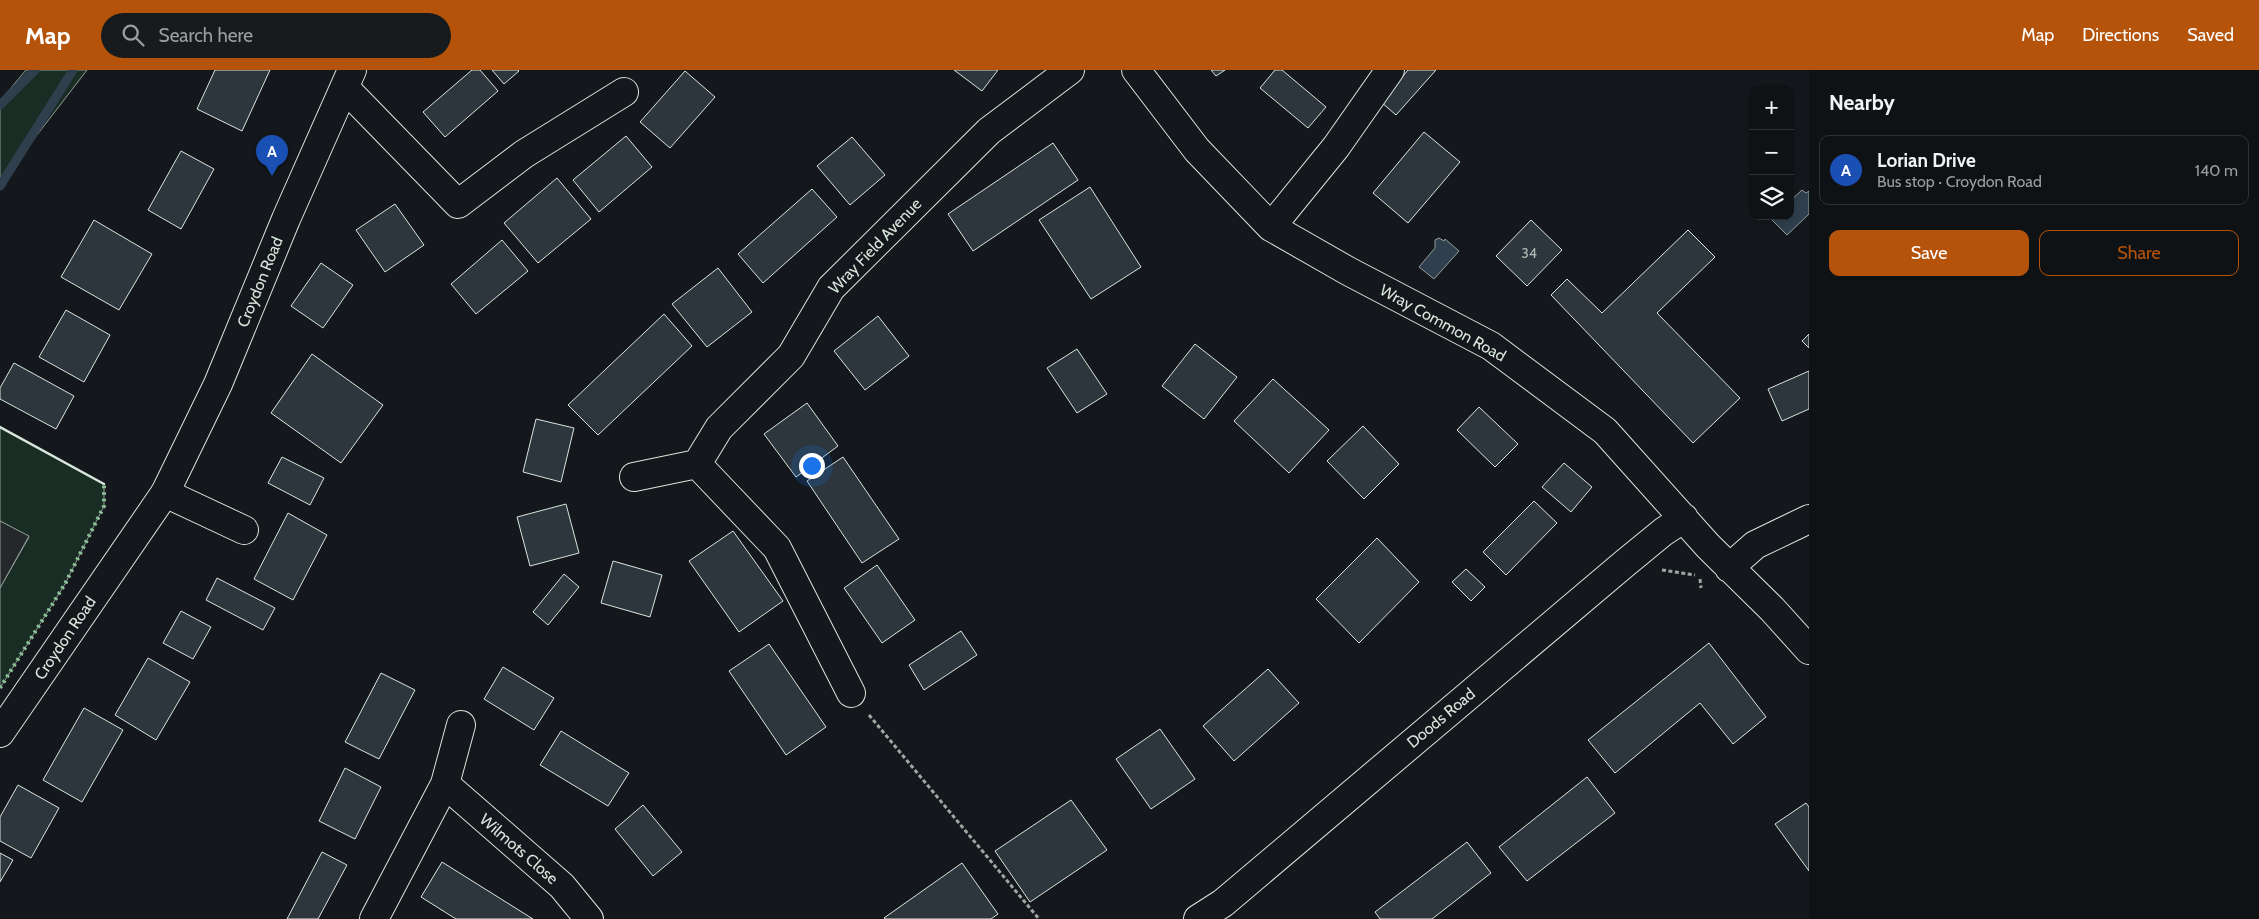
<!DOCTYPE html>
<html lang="en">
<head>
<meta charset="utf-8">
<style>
  :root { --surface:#0f1215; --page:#181b1e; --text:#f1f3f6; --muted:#9b9ea0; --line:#2f3234; --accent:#b45309 }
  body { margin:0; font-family:Cabin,sans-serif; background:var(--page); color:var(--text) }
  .controls { position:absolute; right:15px; top:15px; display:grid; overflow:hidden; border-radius:10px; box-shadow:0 2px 8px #0003 }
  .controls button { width:45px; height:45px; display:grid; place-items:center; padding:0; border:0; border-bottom:1px solid var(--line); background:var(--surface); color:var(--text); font:25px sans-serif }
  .you { position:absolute; left:811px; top:395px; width:18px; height:18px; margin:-12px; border:4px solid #fff; border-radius:50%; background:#1a73e8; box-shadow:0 0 0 8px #1a73e833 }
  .badge { display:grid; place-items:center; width:32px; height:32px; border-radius:50%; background:var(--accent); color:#fff; font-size:16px; font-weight:700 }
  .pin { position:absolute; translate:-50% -41px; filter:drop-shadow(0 1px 2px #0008) }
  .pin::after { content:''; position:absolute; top:26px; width:18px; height:15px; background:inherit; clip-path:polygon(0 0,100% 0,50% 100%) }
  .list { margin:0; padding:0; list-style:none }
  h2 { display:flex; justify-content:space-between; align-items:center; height:65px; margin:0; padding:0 20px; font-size:21px }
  h2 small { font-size:16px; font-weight:400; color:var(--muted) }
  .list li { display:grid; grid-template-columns:32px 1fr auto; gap:15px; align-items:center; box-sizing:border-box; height:70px; margin:0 10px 10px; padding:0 10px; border:1px solid var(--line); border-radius:10px }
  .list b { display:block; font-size:19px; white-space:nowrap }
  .list p { margin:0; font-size:16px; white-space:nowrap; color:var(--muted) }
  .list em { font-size:16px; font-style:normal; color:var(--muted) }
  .actions { display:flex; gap:10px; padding:15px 20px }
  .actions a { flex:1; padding:11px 0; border:1px solid var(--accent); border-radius:10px; text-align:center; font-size:18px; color:var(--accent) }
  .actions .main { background:var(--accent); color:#fff }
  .icon { flex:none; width:28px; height:28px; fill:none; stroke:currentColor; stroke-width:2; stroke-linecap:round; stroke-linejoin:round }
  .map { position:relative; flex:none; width:1809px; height:849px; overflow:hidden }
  header { display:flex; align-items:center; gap:30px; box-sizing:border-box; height:70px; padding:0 25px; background:var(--accent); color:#fff }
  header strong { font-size:24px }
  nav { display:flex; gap:28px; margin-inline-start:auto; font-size:18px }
  .search { width:350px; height:45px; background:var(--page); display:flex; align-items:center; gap:12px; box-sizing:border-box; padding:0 18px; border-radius:28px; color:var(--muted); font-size:19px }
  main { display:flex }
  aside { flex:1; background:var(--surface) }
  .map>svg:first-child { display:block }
</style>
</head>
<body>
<header>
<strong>Map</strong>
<div class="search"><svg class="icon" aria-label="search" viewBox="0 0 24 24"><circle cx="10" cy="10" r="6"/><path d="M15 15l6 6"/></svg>Search here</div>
<nav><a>Map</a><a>Directions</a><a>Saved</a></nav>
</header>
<main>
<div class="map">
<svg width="1809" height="849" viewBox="0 0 1809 849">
  <rect width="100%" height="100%" fill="#14181c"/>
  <!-- green -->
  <path fill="#1a2d24" stroke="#939e99" d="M 26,0 L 87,0 L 0,113 L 0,31 Z
    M 0,357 L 104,414 L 104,436 L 65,514 L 0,618 L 0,518 L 29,467 L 0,451 Z"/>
  <!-- parking -->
  <path fill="#24282b" stroke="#939e99" d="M 0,451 L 29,466 L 0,518 Z"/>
  <!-- water -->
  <path fill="#2f3f4d" stroke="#939e99" d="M 1802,120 L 1806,123 L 1809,121 L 1809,144 L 1787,165 L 1771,149 L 1774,146 L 1790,146 L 1790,131 Z
    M 1439,168 L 1444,171 L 1445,169 L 1459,181 L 1434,209 L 1419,197 L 1435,178 L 1435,170 Z"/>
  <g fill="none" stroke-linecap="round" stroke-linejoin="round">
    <!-- stream -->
    <path stroke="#2f3f4d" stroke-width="9" d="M 0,35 L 35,0
      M 0,116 L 73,0"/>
  </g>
  <!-- building -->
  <path fill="#2c363c" stroke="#d8e6dc" d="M 215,0 L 270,0 L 242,61 L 197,39 Z
    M 472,0 L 480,0 L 498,21 L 445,67 L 423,42 Z
    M 492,0 L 518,0 L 519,1 L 504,14 Z
    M 954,0 L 998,0 L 982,21 Z
    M 1211,0 L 1225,0 L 1216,6 Z
    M 1275,0 L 1282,0 L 1326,37 L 1308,58 L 1260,18 Z
    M 1408,0 L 1436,0 L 1396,45 L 1381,32 Z
    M 685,1 L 715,27 L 670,78 L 640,52 Z
    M 1424,62 L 1460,92 L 1408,153 L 1373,123 Z
    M 626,66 L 652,97 L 599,142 L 573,110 Z
    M 852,67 L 885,105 L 850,135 L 817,96 Z
    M 1053,73 L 1078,110 L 973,181 L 948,144 Z
    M 181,81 L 214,99 L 181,159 L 148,140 Z
    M 557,108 L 591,149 L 538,193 L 504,153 Z
    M 1090,117 L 1141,197 L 1091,229 L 1039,150 Z
    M 812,119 L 837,147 L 763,213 L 738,184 Z
    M 395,134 L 424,175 L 385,202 L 356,160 Z
    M 94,150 L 152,184 L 119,240 L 61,207 Z
    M 1531,150 L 1562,180 L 1527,216 L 1496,186 Z
    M 1688,160 L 1715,187 L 1657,243 L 1740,328 L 1693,373 L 1551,225 L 1567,209 L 1602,243 Z
    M 502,170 L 528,201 L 476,244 L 451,214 Z
    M 321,193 L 353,215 L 323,258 L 291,236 Z
    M 718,198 L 752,242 L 707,277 L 672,234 Z
    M 66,240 L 110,265 L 84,312 L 39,287 Z
    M 664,244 L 692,276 L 598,365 L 568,335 Z
    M 878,246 L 909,286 L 865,320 L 834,281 Z
    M 1809,264 L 1809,278 L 1802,271 Z
    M 1195,274 L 1237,307 L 1204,349 L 1162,316 Z
    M 1077,279 L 1107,324 L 1077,343 L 1047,298 Z
    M 312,284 L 383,335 L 341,393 L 271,343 Z
    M 14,293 L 74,326 L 56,359 L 0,329 L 0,318 Z
    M 1809,301 L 1809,339 L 1782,351 L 1768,319 Z
    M 1273,309 L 1329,360 L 1289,403 L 1234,351 Z
    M 807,333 L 838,376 L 796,407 L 764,364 Z
    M 1479,337 L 1518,374 L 1495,397 L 1457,360 Z
    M 536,349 L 574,358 L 561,412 L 523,402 Z
    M 1363,356 L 1399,394 L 1364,429 L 1327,391 Z
    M 282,387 L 324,408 L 310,435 L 268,413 Z
    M 843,387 L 899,469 L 862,493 L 807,411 Z
    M 1564,393 L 1592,417 L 1571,442 L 1542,417 Z
    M 1534,431 L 1557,453 L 1506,505 L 1483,482 Z
    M 566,434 L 579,483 L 530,496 L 517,447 Z
    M 288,443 L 327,465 L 293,530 L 254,509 Z
    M 733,461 L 783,531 L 739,562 L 689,491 Z
    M 1377,468 L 1419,512 L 1359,573 L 1316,529 Z
    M 613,491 L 662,505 L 650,547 L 601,533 Z
    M 877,495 L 915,550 L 882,573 L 844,518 Z
    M 1466,499 L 1485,517 L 1471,531 L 1452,512 Z
    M 564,504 L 579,517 L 548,555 L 533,542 Z
    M 217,508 L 275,538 L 263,560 L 206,530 Z
    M 181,541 L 211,557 L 193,589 L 163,573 Z
    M 961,561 L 977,585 L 924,620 L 909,595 Z
    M 1709,573 L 1766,647 L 1733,674 L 1700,633 L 1615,703 L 1588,670 Z
    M 769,574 L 826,657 L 786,685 L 729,601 Z
    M 148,588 L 190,612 L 156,670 L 115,645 Z
    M 503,597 L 554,628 L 534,660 L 484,629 Z
    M 1268,599 L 1299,633 L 1234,691 L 1203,656 Z
    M 381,603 L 415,620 L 379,689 L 345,672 Z
    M 84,638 L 123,660 L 82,732 L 43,710 Z
    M 1160,659 L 1195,709 L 1151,739 L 1116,689 Z
    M 561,661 L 629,703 L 608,736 L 540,695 Z
    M 345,698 L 381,717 L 355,769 L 319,751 Z
    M 1587,707 L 1615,743 L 1527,811 L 1499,777 Z
    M 18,715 L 59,738 L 31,788 L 0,771 L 0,747 Z
    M 1071,730 L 1107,780 L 1030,832 L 995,781 Z
    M 1806,733 L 1809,737 L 1809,801 L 1775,754 Z
    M 643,735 L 682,782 L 653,806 L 615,759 Z
    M 1467,772 L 1491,803 L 1432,849 L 1380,849 L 1375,842 Z
    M 322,782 L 347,795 L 318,849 L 287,849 Z
    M 0,783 L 13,790 L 0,812 Z
    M 442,792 L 533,849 L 456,849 L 421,827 Z
    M 962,793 L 998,844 L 991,849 L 885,849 L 884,848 Z"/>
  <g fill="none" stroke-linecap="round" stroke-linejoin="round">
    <defs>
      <path id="minor" d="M 1136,0 L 1197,80 L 1271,157 L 1348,201 L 1491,276 L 1605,361 L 1708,476 L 1772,539 L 1809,580
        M 345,18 L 458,134 L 524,84 L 624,22
        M 1271,157 L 1336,77 L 1390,0
        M 634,407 L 697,394
        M 165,423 L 244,460
        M 1729,498 L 1755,475 L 1809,449
        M 851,623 L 777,478 L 697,394 L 719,358 L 791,286 L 831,218 L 989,61 L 1070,0
        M 445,714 L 461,655
        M 374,849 L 445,714 L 562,816 L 589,849
        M 1198,849 L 1223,833 L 1624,494 L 1663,462 L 1684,448"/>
      <path id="major" d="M 0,663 L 165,423 L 218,314 L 286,149 L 352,0"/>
    </defs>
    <!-- minor casing -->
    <use href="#minor" stroke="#d8e6dc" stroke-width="30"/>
    <!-- major casing -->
    <use href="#major" stroke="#d8e6dc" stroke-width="30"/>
    <!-- path -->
    <path stroke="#9da8a2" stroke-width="3" stroke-dasharray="4 2.5" stroke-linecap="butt" d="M 1662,500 L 1695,505
      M 1700,509 L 1701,518
      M 869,645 L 1039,849"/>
    <!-- minor -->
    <use href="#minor" stroke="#14181c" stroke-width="28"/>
    <!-- major -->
    <use href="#major" stroke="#14181c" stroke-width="28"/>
    <!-- hedge -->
    <path stroke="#8ac095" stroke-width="4" stroke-dasharray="2.5 4" stroke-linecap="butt" d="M 0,618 L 65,514 L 104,436 L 104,414"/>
    <!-- wall -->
    <path stroke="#d8e6dc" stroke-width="2.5" d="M 0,357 L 104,414"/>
  </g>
  <g text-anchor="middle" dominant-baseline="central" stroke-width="4" stroke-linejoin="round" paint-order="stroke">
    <!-- number labels -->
    <g font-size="14" fill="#adbab4">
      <text x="1529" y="183">34</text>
    </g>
    <!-- street labels -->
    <g font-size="16" fill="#d8e6dc" stroke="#14181c">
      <text transform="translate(875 176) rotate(-46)">Wray Field Avenue</text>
      <text transform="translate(260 212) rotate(-68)">Croydon Road</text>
      <text transform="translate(1443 253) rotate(29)">Wray Common Road</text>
      <text transform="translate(65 568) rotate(-56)">Croydon Road</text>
      <text transform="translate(1441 648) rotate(-40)">Doods Road</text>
      <text transform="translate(519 779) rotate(41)">Wilmots Close</text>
    </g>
  </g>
</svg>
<div class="controls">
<button>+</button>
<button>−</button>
<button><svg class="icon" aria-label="layers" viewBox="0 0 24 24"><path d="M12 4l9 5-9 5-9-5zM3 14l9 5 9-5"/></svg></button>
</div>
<div class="you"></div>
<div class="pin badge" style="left:272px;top:106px;background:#1a4fb4">A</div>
</div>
<aside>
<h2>Nearby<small></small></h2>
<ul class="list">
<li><span class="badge" style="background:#1a4fb4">A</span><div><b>Lorian Drive</b><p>Bus stop · Croydon Road</p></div><em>140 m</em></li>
</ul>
<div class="actions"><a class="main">Save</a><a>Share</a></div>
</aside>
</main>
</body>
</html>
